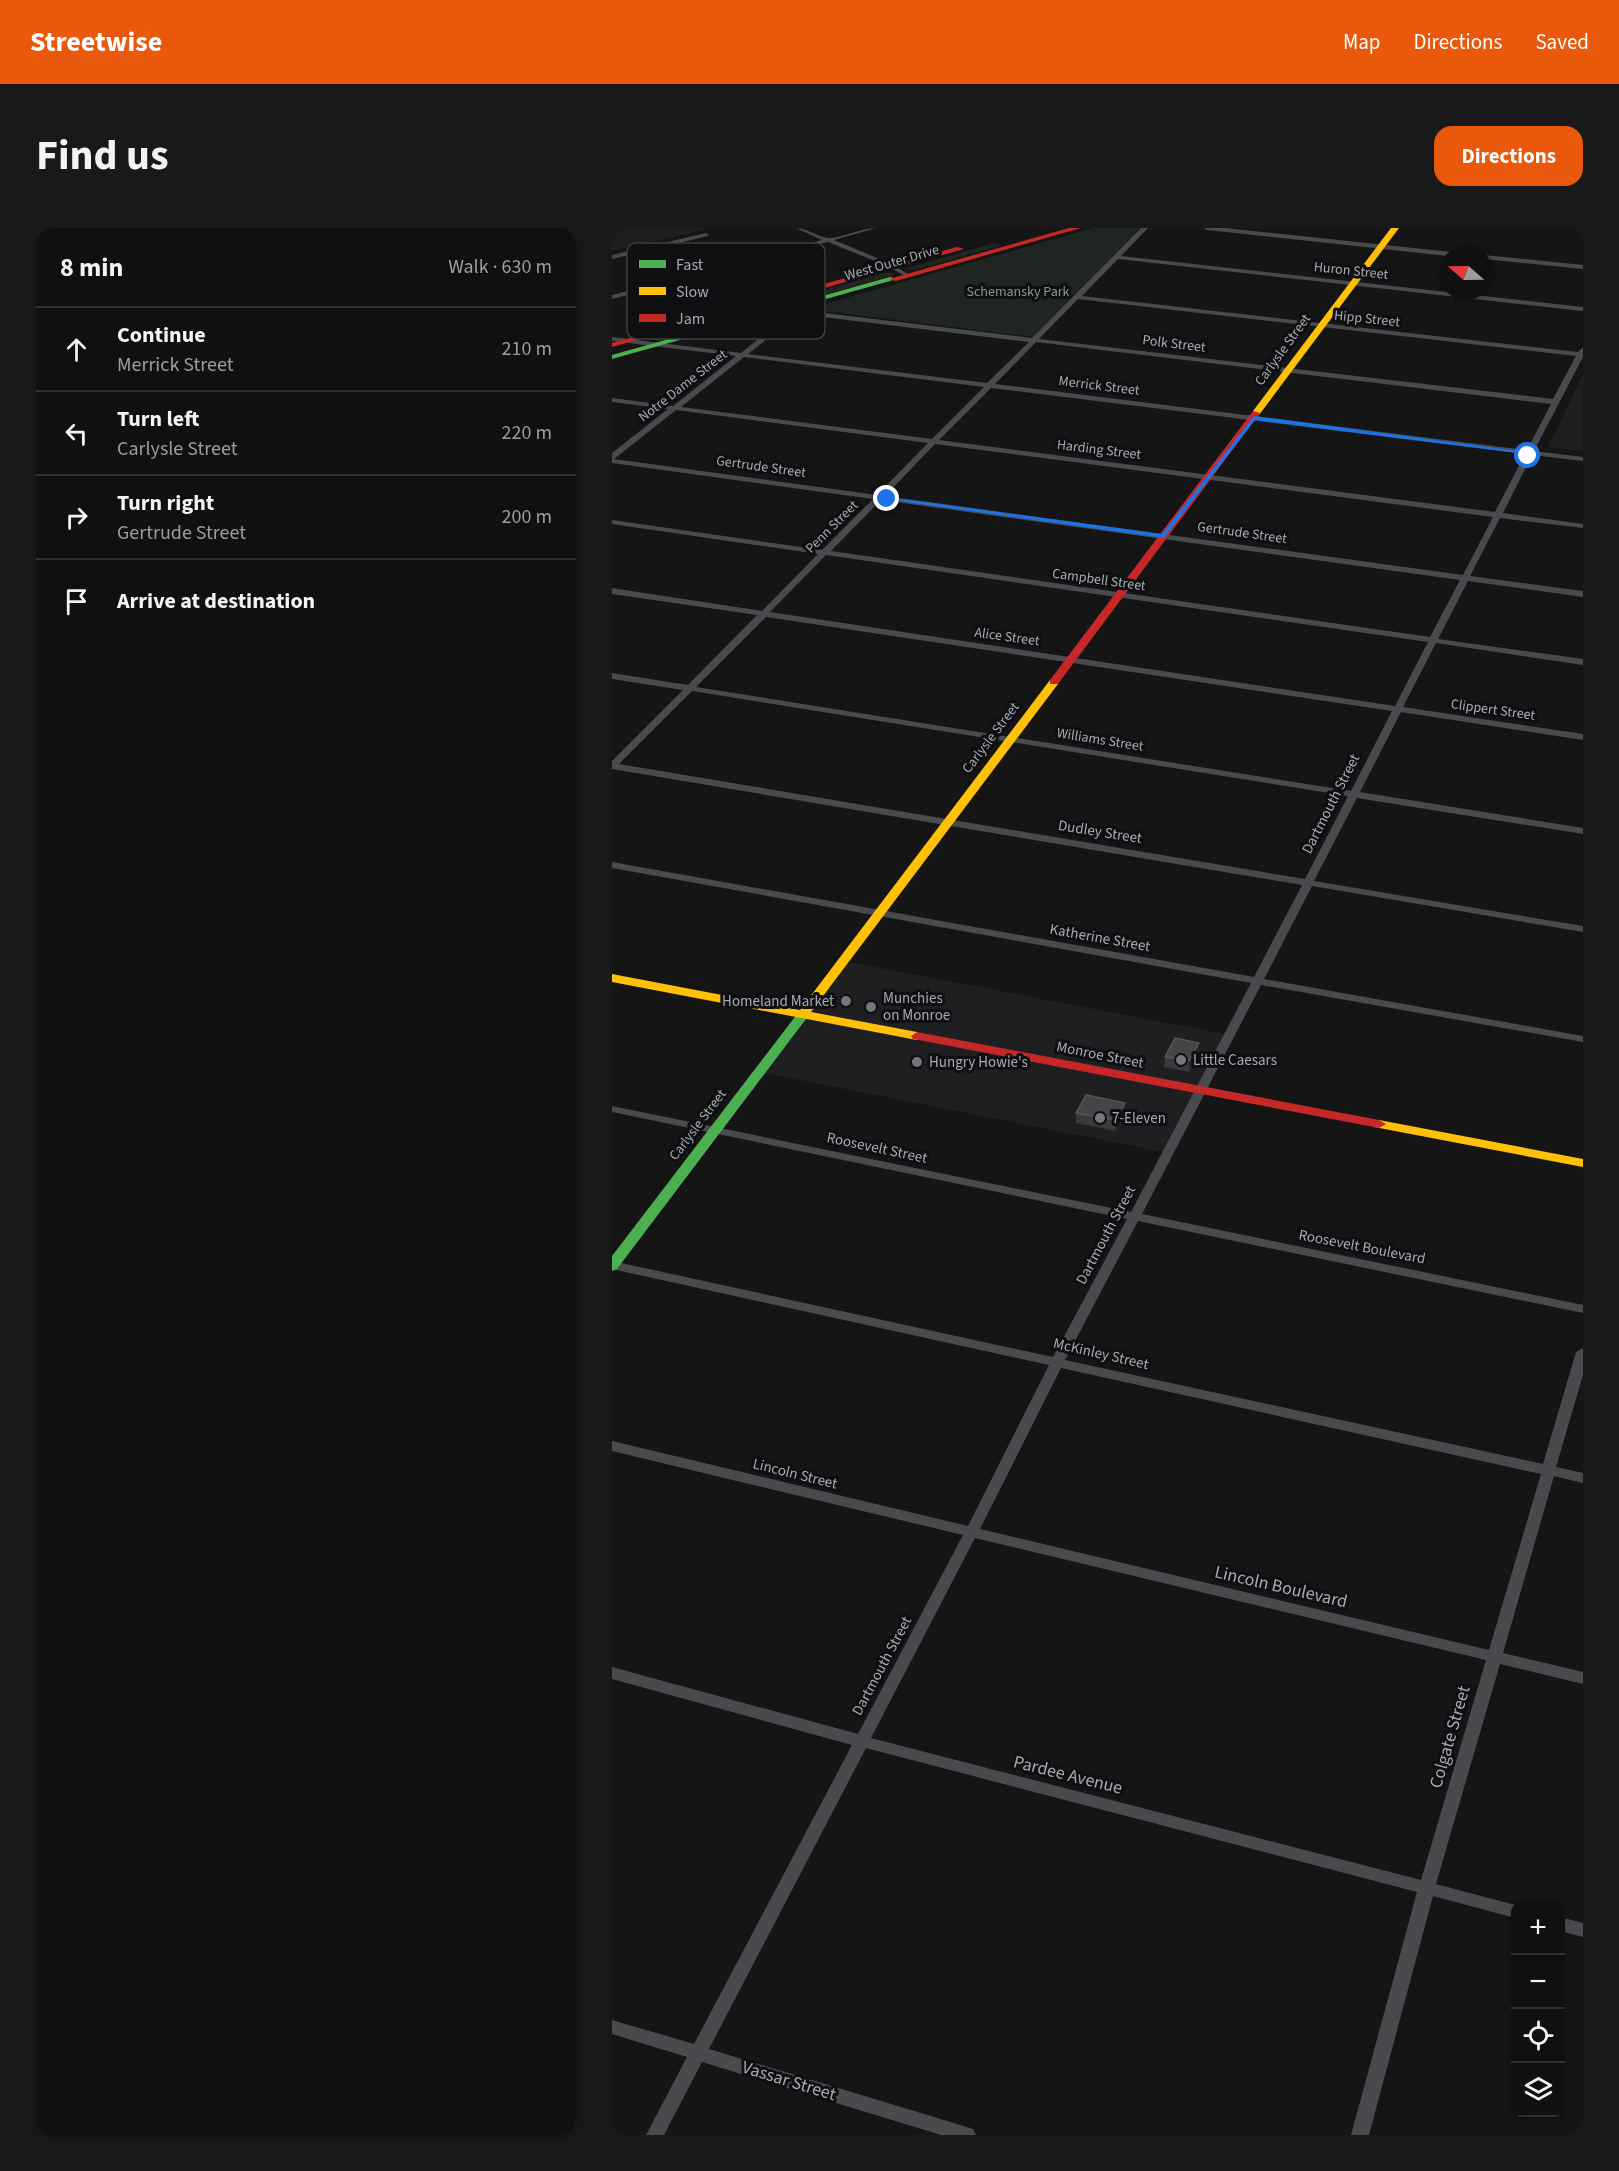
<!DOCTYPE html>
<html lang="en">
<head>
<meta charset="utf-8">
<style>
  :root { --surface:#101010; --page:#191919; --text:#f1f3f6; --muted:#9c9d9f; --line:#303030; --accent:#ea580c }
  body { margin:0; font-family:"Source Sans 3",sans-serif; background:var(--page); color:var(--text) }
  .controls { position:absolute; right:18px; bottom:18px; display:grid; overflow:hidden; border-radius:12px; box-shadow:0 2px 4px #0004 }
  .controls button { width:54px; height:54px; display:grid; place-items:center; padding:0; border:0; border-bottom:2px solid var(--line); background:var(--surface); color:var(--text); font:30px sans-serif }
  .compass { position:absolute; left:827px; top:18px; width:54px; height:54px; border-radius:50%; background:var(--surface); box-shadow:0 2px 4px #0004; rotate:290deg }
  .stop { position:absolute; width:18px; height:18px; margin:-14px; border:4px solid #1a73e8; border-radius:50%; background:#fff }
  .stop.end { background:#1a73e8; border-color:#fff; box-shadow:0 2px 6px #0008 }
  .list { margin:0; padding:0; list-style:none }
  h2 { display:flex; justify-content:space-between; align-items:center; height:78px; margin:0; padding:0 24px; font-size:26px }
  h2 small { font-size:20px; font-weight:400; color:var(--muted) }
  .list li { display:grid; grid-template-columns:39px 1fr auto; gap:18px; align-items:center; box-sizing:border-box; height:84px; padding:0 24px; border-top:2px solid var(--line) }
  .list b { display:block; font-size:22px; white-space:nowrap }
  .list p { margin:0; font-size:20px; white-space:nowrap; color:var(--muted) }
  .list em { font-size:20px; font-style:normal; color:var(--muted) }
  .icon { flex:none; width:33px; height:33px; fill:none; stroke:currentColor; stroke-width:2; stroke-linecap:round; stroke-linejoin:round }
  .map { position:relative; flex:none; width:971px; height:1907px; overflow:hidden; border-radius:18px }
  header { display:flex; align-items:center; gap:36px; box-sizing:border-box; height:84px; padding:0 30px; background:var(--accent); color:#fff }
  header strong { font-size:28px }
  nav { display:flex; gap:33px; margin-inline-start:auto; font-size:21px }
  .intro { display:flex; align-items:center; justify-content:space-between; box-sizing:border-box; height:144px; padding:0 36px }
  h1 { margin:0; font-size:42px }
  .button { padding:15px 27px; border-radius:18px; background:var(--accent); color:#fff; font-size:21px; font-weight:700 }
  main { display:flex; gap:36px; padding:0 36px }
  aside { flex:1; background:var(--surface); border-radius:18px; box-shadow:0 2px 4px #0004 }
  .map>svg:first-child { display:block }
</style>
</head>
<body>
<header>
<strong>Streetwise</strong>
<nav><a>Map</a><a>Directions</a><a>Saved</a></nav>
</header>
<div class="intro"><h1>Find us</h1><a class="button">Directions</a></div>
<main>
<aside>
<h2>8 min<small>Walk · 630 m</small></h2>
<ul class="list">
<li><svg class="icon" aria-label="ahead" viewBox="0 0 24 24"><path d="M12 20V5M6 11l6-6 6 6"/></svg><div><b>Continue</b><p>Merrick Street</p></div><em>210 m</em></li>
<li><svg class="icon" aria-label="left" viewBox="0 0 24 24"><path d="M17 20v-9H6M10 6l-5 5 5 5"/></svg><div><b>Turn left</b><p>Carlysle Street</p></div><em>220 m</em></li>
<li><svg class="icon" aria-label="right" viewBox="0 0 24 24"><path d="M7 20v-9h11M14 6l5 5-5 5"/></svg><div><b>Turn right</b><p>Gertrude Street</p></div><em>200 m</em></li>
<li><svg class="icon" aria-label="arrive" viewBox="0 0 24 24"><path d="M6 21V4h12l-3 4 3 4H6"/></svg><div><b>Arrive at destination</b></div></li>
</ul>
</aside>
<div class="map">
<svg width="971" height="1907" viewBox="0 0 971 1907">
  <rect width="100%" height="100%" fill="#151515"/>
  <!-- built -->
  <path fill="#1f1f21" d="M 0,0 L 99,0 L 0,23 Z
    M 971,147 L 971,223 L 936,219 Z
    M 232,733 L 618,807 L 557,925 L 148,844 Z"/>
  <!-- green -->
  <path fill="#1f2520" d="M 481,0 L 528,0 L 421,109 L 195,81 Z
    M 382,15 L 390,17 L 303,42 L 292,41 Z
    M 272,45 L 281,45 L 281,48 L 184,75 L 175,73 Z
    M 161,77 L 164,80 L 47,113 L 37,111 L 42,108 Z"/>
  <g fill="none" stroke-linecap="round" stroke-linejoin="round">
    <!-- street -->
    <path fill="#494a4e" fill-rule="evenodd" d="M 184,0 C 196,0 205,9 216,10 C 227,11 249,0 264,0 L 222,12 L 277,35 L 298,47 L 293,48 L 273,37 L 216,14 L 0,71 L 0,67 L 210,12 Z
      M 529,0 L 536,0 L 509,28 L 971,79 L 971,83 L 506,31 L 470,68 L 966,124 L 971,119 L 971,129 L 922,223 L 971,229 L 971,233 L 920,227 L 891,285 L 971,296 L 971,300 L 888,290 L 858,348 L 971,363 L 971,369 L 856,353 L 826,411 L 971,431 L 971,437 L 824,415 L 791,479 L 971,506 L 971,512 L 789,484 L 748,564 L 971,600 L 971,606 L 745,570 L 702,653 L 971,698 L 971,704 L 700,658 L 652,751 L 971,808 L 971,814 L 649,757 L 530,986 L 971,1077 L 971,1085 L 526,993 L 453,1132 L 931,1236 L 964,1124 L 971,1120 L 971,1147 L 944,1239 L 971,1245 L 971,1255 L 942,1248 L 891,1425 L 971,1444 L 971,1456 L 888,1436 L 824,1656 L 907,1678 L 903,1678 L 903,1690 L 821,1668 L 757,1907 L 739,1907 L 805,1664 L 254,1520 L 97,1821 L 355,1899 L 361,1901 L 364,1907 L 329,1907 L 90,1834 L 52,1907 L 34,1907 L 75,1829 L 0,1806 L 0,1792 L 82,1816 L 240,1517 L 0,1451 L 0,1439 L 246,1506 L 351,1307 L 0,1223 L 0,1213 L 356,1298 L 437,1137 L 0,1041 L 0,1033 L 441,1129 L 515,991 L 0,884 L 0,878 L 519,984 L 639,755 L 0,640 L 0,634 L 642,749 L 690,657 L 0,541 L 0,533 L 71,462 L 0,451 L 0,445 L 76,457 L 145,387 L 0,366 L 0,360 L 150,383 L 206,326 L 0,296 L 0,292 L 210,322 L 261,271 L 0,235 L 0,225 L 56,181 L 0,174 L 0,170 L 61,178 L 124,128 L 0,113 L 0,109 L 129,125 L 180,84 L 160,73 L 159,72 L 162,70 L 187,82 L 420,110 ZM 466,71 L 964,128 L 941,171 L 427,111 ZM 186,86 L 417,114 L 375,155 L 136,126 ZM 424,114 L 939,176 L 915,222 L 383,156 ZM 132,129 L 372,159 L 320,211 L 69,179 ZM 379,160 L 913,226 L 883,284 L 327,212 ZM 64,182 L 316,215 L 265,267 L 2,231 ZM 323,216 L 881,289 L 851,347 L 273,268 ZM 269,272 L 848,352 L 818,409 L 219,323 ZM 214,327 L 816,414 L 783,478 L 158,384 ZM 154,389 L 780,483 L 739,563 L 84,459 ZM 80,463 L 736,568 L 693,651 L 7,536 ZM 449,1140 L 929,1246 L 877,1422 L 368,1301 ZM 363,1310 L 874,1432 L 809,1652 L 259,1510 Z
      M 592,0 L 613,0 L 849,25 L 852,27 L 836,28 L 595,2 Z
      M 965,0 L 971,0 L 971,2 L 966,1 Z
      M 94,5 L 97,7 L 96,8 L 0,31 L 0,27 Z
      M 872,27 L 971,37 L 971,41 L 872,31 Z
      M 948,1689 L 971,1695 L 971,1709 L 948,1703 Z"/>
    <!-- fast -->
    <path fill="#4caf50" fill-rule="evenodd" d="M 278,49 L 285,51 L 0,131 L 0,127 Z
      M 193,780 L 197,781 L 199,784 L 197,787 L 5,1041 L 0,1043 L 0,1028 L 189,781 Z"/>
    <!-- slow -->
    <path fill="#ffc107" fill-rule="evenodd" d="M 779,0 L 787,0 L 647,187 L 641,187 L 641,183 Z
      M 442,451 L 447,454 L 446,456 L 199,784 L 305,804 L 311,808 L 309,811 L 305,812 L 0,754 L 0,746 L 188,782 L 438,452 Z
      M 767,892 L 971,931 L 971,939 L 762,899 L 760,896 Z"/>
    <!-- jam -->
    <path fill="#c62828" fill-rule="evenodd" d="M 457,0 L 469,0 L 284,53 L 277,51 Z
      M 345,19 L 352,21 L 0,119 L 0,115 Z
      M 641,183 L 648,185 L 446,456 L 438,456 L 438,452 Z
      M 305,804 L 767,892 L 774,896 L 767,900 L 301,811 L 299,808 Z"/>
  </g>
  <!-- wall -->
  <path fill="#383939" d="M 587,815 L 586,825 L 577,844 L 552,839 L 553,829 Z
    M 464,885 L 513,886 L 503,903 L 464,895 Z"/>
  <!-- shaded-wall -->
  <path fill="#252525" d="M 587,815 L 586,825 L 577,844 L 577,833 Z
    M 513,875 L 513,886 L 503,903 L 503,892 Z"/>
  <!-- building -->
  <path fill="#444547" stroke="#545558" stroke-width="1.5" d="M 563,810 L 587,815 L 577,833 L 553,829 Z
    M 474,867 L 513,875 L 503,892 L 464,885 Z"/>
  <!-- route -->
  <path fill="#1a73e8" d="M 642,188 L 921,225 L 916,230 L 913,228 L 914,226 L 643,192 L 552,310 L 272,271 L 275,269 L 550,306 Z"/>
  <!-- markers -->
  <g fill="#74767d" stroke="#0f0f11" stroke-width="2">
    <circle cx="234" cy="773" r="6"/>
    <circle cx="259" cy="779" r="6"/>
    <circle cx="569" cy="832" r="6"/>
    <circle cx="305" cy="834" r="6"/>
    <circle cx="488" cy="890" r="6"/>
  </g>
  <g text-anchor="middle" dominant-baseline="central" stroke-width="6" stroke-linejoin="round" paint-order="stroke">
    <!-- far-street labels -->
    <g font-size="14" fill="#a7abb5" stroke="#0f0f11">
      <text transform="translate(280 35) rotate(-16)">West Outer Drive</text>
      <text transform="translate(739 43) rotate(6)">Huron Street</text>
      <text transform="translate(755 91) rotate(6)">Hipp Street</text>
      <text transform="translate(562 116) rotate(7)">Polk Street</text>
      <text transform="translate(671 122) rotate(-54)">Carlysle Street</text>
      <text transform="translate(71 158) rotate(-38)">Notre Dame Street</text>
      <text transform="translate(487 158) rotate(7)">Merrick Street</text>
      <text transform="translate(487 222) rotate(7)">Harding Street</text>
      <text transform="translate(149 239) rotate(8)">Gertrude Street</text>
      <text transform="translate(220 299) rotate(-45)">Penn Street</text>
      <text transform="translate(630 305) rotate(8)">Gertrude Street</text>
      <text transform="translate(487 352) rotate(8)">Campbell Street</text>
      <text transform="translate(395 409) rotate(8)">Alice Street</text>
      <text transform="translate(881 482) rotate(8)">Clippert Street</text>
      <text transform="translate(379 510) rotate(-53)">Carlysle Street</text>
      <text transform="translate(488 512) rotate(9)">Williams Street</text>
      <text transform="translate(86 897) rotate(-53)">Carlysle Street</text>
    </g>
    <!-- far-park labels -->
    <g font-size="14" fill="#809e83" stroke="#0f0f11">
      <text x="406" y="64">Schemansky Park</text>
    </g>
    <!-- street labels -->
    <g font-size="15" fill="#a7abb5" stroke="#0f0f11">
      <text transform="translate(719 576) rotate(-63)">Dartmouth Street</text>
      <text transform="translate(488 604) rotate(9)">Dudley Street</text>
      <text transform="translate(488 710) rotate(10)">Katherine Street</text>
      <text transform="translate(488 827) rotate(11)">Monroe Street</text>
      <text transform="translate(265 920) rotate(12)">Roosevelt Street</text>
      <text transform="translate(494 1007) rotate(-62)">Dartmouth Street</text>
      <text transform="translate(750 1019) rotate(11)">Roosevelt Boulevard</text>
      <text transform="translate(489 1126) rotate(13)">McKinley Street</text>
      <text transform="translate(183 1246) rotate(14)">Lincoln Street</text>
      <text transform="translate(270 1438) rotate(-62)">Dartmouth Street</text>
    </g>
    <!-- poi labels -->
    <g font-size="15" fill="#a7abb5" stroke="#0f0f11" text-anchor="start">
      <text x="271" y="770">Munchies<tspan x="271" dy="17">on Monroe</tspan></text>
      <text x="222" y="773" text-anchor="end">Homeland Market</text>
      <text x="581" y="832">Little Caesars</text>
      <text x="317" y="834">Hungry Howie's</text>
      <text x="500" y="890">7-Eleven</text>
    </g>
    <!-- near-street labels -->
    <g font-size="18" fill="#a7abb5" stroke="#0f0f11">
      <text transform="translate(669 1359) rotate(13)">Lincoln Boulevard</text>
      <text transform="translate(838 1509) rotate(-74)">Colgate Street</text>
      <text transform="translate(456 1547) rotate(14)">Pardee Avenue</text>
      <text transform="translate(177 1853) rotate(17)">Vassar Street</text>
    </g>
  </g>
  <!-- legend -->
  <rect x="15" y="15" width="198" height="96" rx="9" fill="#0f0f11" stroke="#3d3e42" stroke-width="1.5"/>
  <rect x="27" y="32" width="27" height="8" fill="#4caf50"/>
  <rect x="27" y="59" width="27" height="8" fill="#ffc107"/>
  <rect x="27" y="86" width="27" height="8" fill="#c62828"/>
  <g font-size="16" fill="#a7abb5">
    <text x="64" y="42">Fast</text>
    <text x="64" y="69">Slow</text>
    <text x="64" y="96">Jam</text>
  </g>
</svg>
<div class="controls">
<button>+</button>
<button>−</button>
<button><svg class="icon" aria-label="locate" viewBox="0 0 24 24"><circle cx="12" cy="12" r="6"/><path d="M12 2v4M12 18v4M2 12h4M18 12h4"/></svg></button>
<button><svg class="icon" aria-label="layers" viewBox="0 0 24 24"><path d="M12 4l9 5-9 5-9-5zM3 14l9 5 9-5"/></svg></button>
</div>
<svg class="compass" viewBox="-18 -18 36 36"><path d="M0-13l5 13h-10z" fill="#e53935"/><path d="M0 13l5-13h-10z" fill="#9c9d9f"/></svg>
<div class="stop" style="left:916px;top:228px"></div>
<div class="stop end" style="left:275px;top:271px"></div>
</div>
</main>
</body>
</html>
